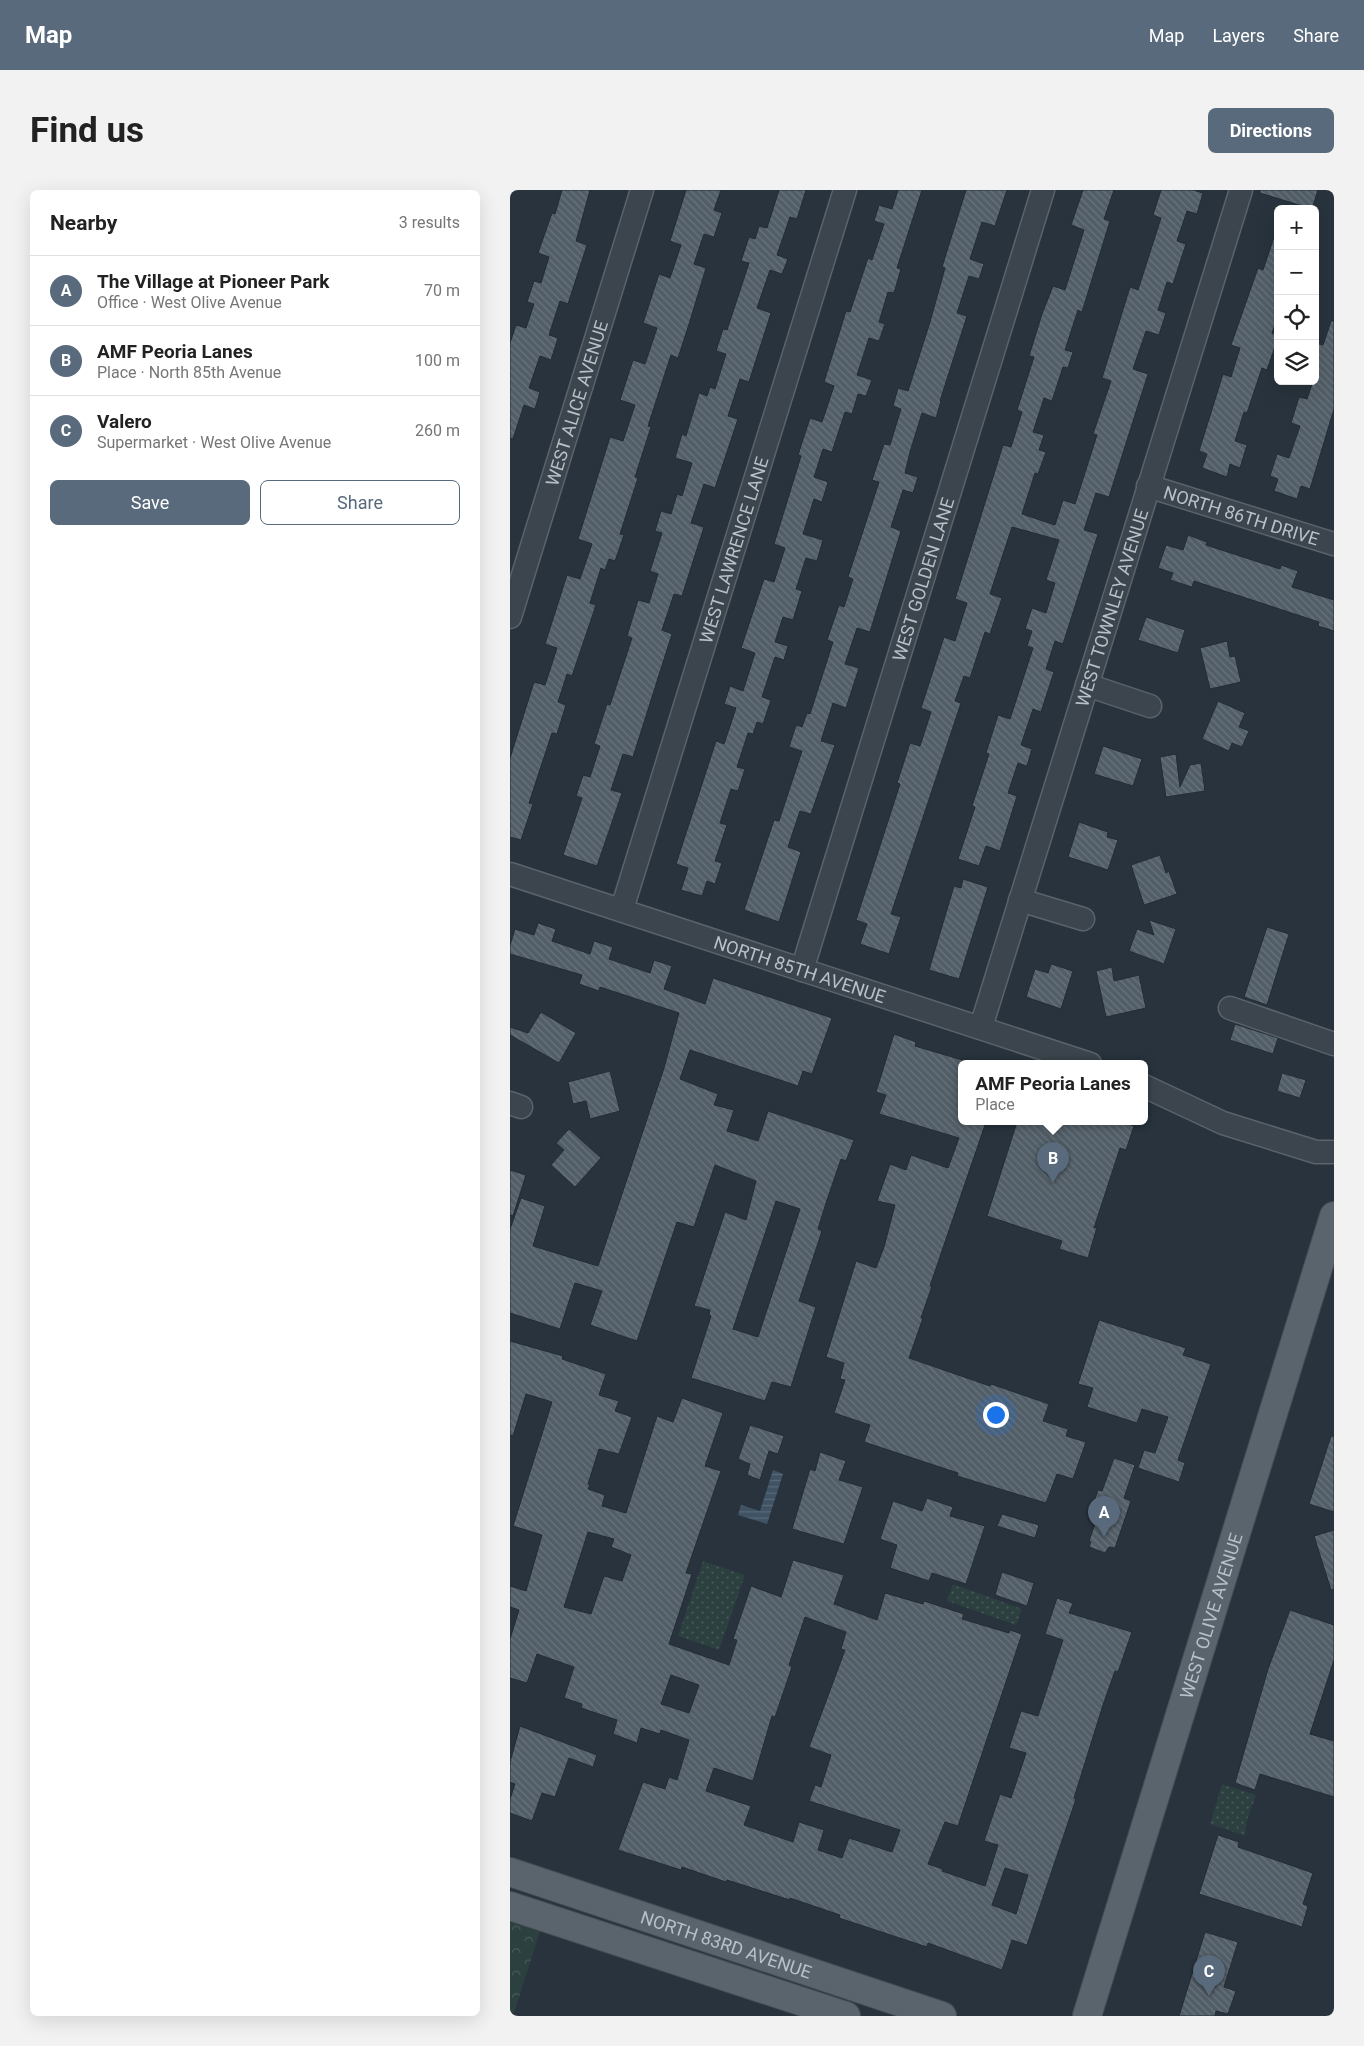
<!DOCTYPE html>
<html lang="en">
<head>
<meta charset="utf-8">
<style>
  :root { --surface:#fff; --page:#f2f2f2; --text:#222; --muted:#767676; --line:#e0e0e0; --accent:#586a7c }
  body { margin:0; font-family:Roboto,sans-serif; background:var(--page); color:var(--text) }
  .controls { position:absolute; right:15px; top:15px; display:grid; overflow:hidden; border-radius:8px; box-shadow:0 5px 20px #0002 }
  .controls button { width:45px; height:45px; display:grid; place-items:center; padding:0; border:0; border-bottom:1px solid var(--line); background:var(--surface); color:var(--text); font:25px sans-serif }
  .you { position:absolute; left:485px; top:1224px; width:18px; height:18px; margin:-12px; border:4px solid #fff; border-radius:50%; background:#1a73e8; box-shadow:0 0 0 8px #1a73e833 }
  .badge { display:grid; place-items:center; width:32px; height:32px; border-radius:50%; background:var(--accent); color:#fff; font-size:16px; font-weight:700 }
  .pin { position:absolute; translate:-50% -41px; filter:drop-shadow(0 1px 2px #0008) }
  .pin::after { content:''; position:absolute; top:26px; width:18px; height:15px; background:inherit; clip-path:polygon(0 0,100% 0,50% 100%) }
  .popup { position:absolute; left:448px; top:870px; width:190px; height:65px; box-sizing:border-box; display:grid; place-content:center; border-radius:8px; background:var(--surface); filter:drop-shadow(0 1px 4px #0005); font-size:16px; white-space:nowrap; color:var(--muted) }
  .popup b { font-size:19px; color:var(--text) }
  .popup::after { content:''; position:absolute; left:50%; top:100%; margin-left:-10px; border:10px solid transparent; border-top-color:var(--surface) }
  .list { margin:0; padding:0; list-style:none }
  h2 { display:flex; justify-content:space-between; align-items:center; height:65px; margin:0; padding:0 20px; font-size:21px }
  h2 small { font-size:16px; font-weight:400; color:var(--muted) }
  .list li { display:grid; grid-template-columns:32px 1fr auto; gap:15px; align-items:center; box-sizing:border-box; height:70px; padding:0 20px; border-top:1px solid var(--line) }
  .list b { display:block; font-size:19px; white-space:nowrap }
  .list p { margin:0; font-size:16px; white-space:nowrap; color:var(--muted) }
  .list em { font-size:16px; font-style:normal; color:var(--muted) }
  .actions { display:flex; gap:10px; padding:15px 20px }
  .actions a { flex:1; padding:11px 0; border:1px solid var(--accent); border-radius:8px; text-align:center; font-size:18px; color:var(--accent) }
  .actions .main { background:var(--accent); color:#fff }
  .icon { flex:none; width:28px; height:28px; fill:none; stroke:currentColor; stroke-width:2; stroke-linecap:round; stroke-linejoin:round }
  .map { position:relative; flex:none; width:824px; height:1826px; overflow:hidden; border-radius:8px }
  header { display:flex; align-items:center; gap:30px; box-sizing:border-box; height:70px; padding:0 25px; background:var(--accent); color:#fff }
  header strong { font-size:24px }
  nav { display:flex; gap:28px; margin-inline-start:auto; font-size:18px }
  .intro { display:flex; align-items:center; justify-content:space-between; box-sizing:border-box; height:120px; padding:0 30px }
  h1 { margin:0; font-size:35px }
  .button { padding:12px 22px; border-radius:8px; background:var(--accent); color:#fff; font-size:18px; font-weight:700 }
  main { display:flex; gap:30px; padding:0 30px }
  aside { flex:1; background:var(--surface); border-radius:8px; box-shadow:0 5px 20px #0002 }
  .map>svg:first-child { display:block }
</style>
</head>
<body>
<header>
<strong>Map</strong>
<nav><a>Map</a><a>Layers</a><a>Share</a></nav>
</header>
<div class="intro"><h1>Find us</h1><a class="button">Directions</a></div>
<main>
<aside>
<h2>Nearby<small>3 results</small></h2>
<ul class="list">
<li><span class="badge">A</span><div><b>The Village at Pioneer Park</b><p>Office · West Olive Avenue</p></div><em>70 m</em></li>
<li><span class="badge">B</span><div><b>AMF Peoria Lanes</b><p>Place · North 85th Avenue</p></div><em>100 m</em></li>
<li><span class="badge">C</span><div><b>Valero</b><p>Supermarket · West Olive Avenue</p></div><em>260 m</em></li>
</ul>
<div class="actions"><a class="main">Save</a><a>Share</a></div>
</aside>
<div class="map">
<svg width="824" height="1826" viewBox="0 0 824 1826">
  <defs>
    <pattern id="grass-dots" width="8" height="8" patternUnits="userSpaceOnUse" patternTransform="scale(1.25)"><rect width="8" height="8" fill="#2b403f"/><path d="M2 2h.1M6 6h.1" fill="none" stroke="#485a59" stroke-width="1.8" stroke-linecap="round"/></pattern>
    <pattern id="forest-crowns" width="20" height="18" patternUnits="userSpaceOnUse" patternTransform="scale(1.25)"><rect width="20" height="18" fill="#2b403f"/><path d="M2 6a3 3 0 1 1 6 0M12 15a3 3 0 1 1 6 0" fill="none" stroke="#485a59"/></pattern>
    <pattern id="water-rules" width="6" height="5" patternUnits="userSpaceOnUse" patternTransform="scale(1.25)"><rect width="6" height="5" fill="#405364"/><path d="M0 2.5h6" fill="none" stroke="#5a6a79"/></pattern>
    <pattern id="building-back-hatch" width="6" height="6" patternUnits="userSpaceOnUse" patternTransform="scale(1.25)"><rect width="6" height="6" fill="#525e67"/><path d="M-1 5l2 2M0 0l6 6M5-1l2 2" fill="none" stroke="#69737b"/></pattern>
  </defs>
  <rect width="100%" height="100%" fill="#28333d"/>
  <!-- grass -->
  <path fill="url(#grass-dots)" d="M 193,1371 L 235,1385 L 209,1460 L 168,1446 Z
    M 443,1394 L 512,1419 L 506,1435 L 437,1411 Z
    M 712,1594 L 746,1605 L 737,1630 L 735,1646 L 700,1634 Z"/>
  <!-- forest -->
  <path fill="url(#forest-crowns)" d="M 0,1728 L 31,1738 L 3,1826 L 0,1826 Z"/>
  <!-- water -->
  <path fill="url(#water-rules)" d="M 263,1280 L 273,1284 L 257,1334 L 228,1325 L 231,1315 L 250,1321 Z"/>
  <!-- building -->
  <path fill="url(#building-back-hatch)" stroke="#232c34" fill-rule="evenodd" d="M 52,0 L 80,0 L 66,51 L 77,55 L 58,114 L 50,111 L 39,145 L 48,148 L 41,170 L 30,166 L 19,198 L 30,202 L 25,219 L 14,215 L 3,249 L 0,248 L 0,153 L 6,135 L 16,138 L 24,114 L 17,112 L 24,91 L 31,93 L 39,67 L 28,63 L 42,23 L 45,24 Z
    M 176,0 L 211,0 L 204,20 L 212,23 L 204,47 L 194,44 L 184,74 L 196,78 L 180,131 L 168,168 L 161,165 L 138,236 L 141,237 L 125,287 L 128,288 L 110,344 L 114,345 L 105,371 L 99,369 L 95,380 L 91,378 L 80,413 L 86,415 L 62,486 L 57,484 L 48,512 L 56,515 L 47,544 L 42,543 L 19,613 L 23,614 L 11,650 L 0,647 L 0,568 L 24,492 L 35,495 L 47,458 L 35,454 L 57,385 L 70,389 L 82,354 L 68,349 L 100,247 L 113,251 L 125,215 L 110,210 L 123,170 L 135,174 L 147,138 L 133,133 L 149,84 L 160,88 L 171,55 L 160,51 Z
    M 269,0 L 296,0 L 287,29 L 280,27 L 267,65 L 278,69 L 272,84 L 260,80 L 247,118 L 261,123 L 239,192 L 230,189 L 218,226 L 228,229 L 205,298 L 194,294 L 181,333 L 194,337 L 172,406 L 164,404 L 152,440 L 162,444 L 123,567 L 113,564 L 101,600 L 112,603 L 87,676 L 53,665 L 72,608 L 66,606 L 73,585 L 80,587 L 90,556 L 84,554 L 97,514 L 100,515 L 122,448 L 117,446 L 128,410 L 139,413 L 148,384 L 140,381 L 152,343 L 145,341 L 151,321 L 161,324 L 167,304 L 172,306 L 182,273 L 165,268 L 172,244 L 176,246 L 189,203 L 197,206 L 200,197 L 205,199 L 216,164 L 206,161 L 213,139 L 217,140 L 239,73 L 231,71 L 239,47 L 245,49 L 249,36 L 257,38 Z
    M 388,0 L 412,0 L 387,78 L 391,79 L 384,103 L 378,102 L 369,132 L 375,134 L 369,151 L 359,148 L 347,185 L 362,190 L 356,206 L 348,204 L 342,224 L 335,222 L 322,262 L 313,259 L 304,287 L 318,292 L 312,312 L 304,309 L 293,344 L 313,350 L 307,371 L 296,368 L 286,399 L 292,401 L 283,430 L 273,427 L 265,452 L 278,456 L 274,470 L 265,467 L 252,507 L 261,510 L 253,534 L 247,532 L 243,544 L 238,543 L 227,577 L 235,579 L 228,601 L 221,599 L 210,633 L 217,635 L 205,671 L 212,673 L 205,694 L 197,691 L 192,706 L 171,700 L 178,678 L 166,674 L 206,551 L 214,554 L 226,518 L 214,514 L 220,496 L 233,501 L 245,463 L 231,458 L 254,389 L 264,392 L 275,358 L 264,354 L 291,266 L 288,265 L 300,228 L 312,232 L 324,196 L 314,192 L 336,121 L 340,122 L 358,68 L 362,70 L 374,34 L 364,31 L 369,15 L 382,19 Z
    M 456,0 L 497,0 L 485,36 L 472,32 L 460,69 L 474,74 L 469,89 L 459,86 L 447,123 L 457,126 L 430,211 L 431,211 L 426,228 L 412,223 L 400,262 L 395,283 L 408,287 L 403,303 L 393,300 L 381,337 L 391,341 L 360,442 L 347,438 L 335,474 L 349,478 L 336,518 L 323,513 L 311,551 L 325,555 L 301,624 L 290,621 L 278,657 L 291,662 L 269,732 L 234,720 L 264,630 L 269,631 L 292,561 L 279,557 L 286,535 L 292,537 L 297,523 L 300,524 L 323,452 L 317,450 L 329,415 L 334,417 L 343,389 L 338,387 L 369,292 L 362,290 L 374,254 L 380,255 L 391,219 L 383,216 L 388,198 L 398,201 L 420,132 L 435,78 L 432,77 Z
    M 573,0 L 604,0 L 594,29 L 600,31 L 572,122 L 568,120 L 555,160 L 563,162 L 558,178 L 553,177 L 542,211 L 534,208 L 523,242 L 534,245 L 529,260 L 536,262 L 528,284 L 525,283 L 512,324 L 545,335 L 553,310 L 565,314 L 587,245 L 583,244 L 601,191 L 592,188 L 620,97 L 628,100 L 651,28 L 643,25 L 651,0 L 683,0 L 693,3 L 687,24 L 677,21 L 667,51 L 676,54 L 663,94 L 657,92 L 648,120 L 656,123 L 649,145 L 636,141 L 623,179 L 638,184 L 599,307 L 586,303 L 574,340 L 588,344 L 553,454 L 545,451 L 536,479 L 544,482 L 531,522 L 523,519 L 511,555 L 522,559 L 517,576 L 508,573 L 498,603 L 507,606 L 490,661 L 476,656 L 469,676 L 448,669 L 465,617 L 462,616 L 479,564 L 476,563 L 488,525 L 500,529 L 523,458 L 517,456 L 522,441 L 515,439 L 522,418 L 536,423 L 545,393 L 536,390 L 549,350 L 502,337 L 480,404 L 492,408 L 480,444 L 475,442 L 460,488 L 454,486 L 445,511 L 451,513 L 381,724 L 391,727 L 379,764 L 350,754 L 357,734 L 346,730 L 390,594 L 387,593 L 400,553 L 410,556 L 421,522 L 411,518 L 434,447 L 445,451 L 457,413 L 445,409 L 493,255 L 501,257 L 512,222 L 507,220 L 524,167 L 519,166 L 532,124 L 543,96 L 555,100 L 574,40 L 561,35 Z
    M 750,0 L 808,0 L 802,19 L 750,3 Z
    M 765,44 L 768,44 L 768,126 L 762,143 L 768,145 L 768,148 L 757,180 L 752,178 L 737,223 L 734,222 L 725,251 L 737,255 L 730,278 L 720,274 L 717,287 L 692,278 L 697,264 L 689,261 L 713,184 L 721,187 L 730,158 L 721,155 L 748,78 L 753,80 Z
    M 821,131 L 824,131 L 824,219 L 800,299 L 791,296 L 787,309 L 764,301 L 768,289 L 760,286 L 767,264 L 779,268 L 790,236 L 781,233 L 789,207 L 797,209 L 803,191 L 805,191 L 805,153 L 813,155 Z
    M 678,345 L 697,352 L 696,355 L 770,379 L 771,375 L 788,381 L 782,397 L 824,410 L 824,441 L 808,436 L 809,432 L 684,391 L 682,397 L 660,390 L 663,383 L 648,378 L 656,355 L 673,360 Z
    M 636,427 L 675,440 L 668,463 L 628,450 Z
    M 717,451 L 720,467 L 725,466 L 731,492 L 700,499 L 690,458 Z
    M 708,511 L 735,523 L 729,537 L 739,541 L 732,557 L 722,553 L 719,561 L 692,549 Z
    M 593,556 L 632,569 L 623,596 L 584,584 Z
    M 666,564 L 670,597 L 680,575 L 691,573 L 695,601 L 656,607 L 650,567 Z
    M 569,632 L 598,642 L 597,647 L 608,650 L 598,680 L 558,667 Z
    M 650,665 L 656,683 L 659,681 L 667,704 L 634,715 L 621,675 Z
    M 453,689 L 478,697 L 449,789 L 419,780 L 444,696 L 451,698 Z
    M 639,730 L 666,739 L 654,774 L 619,761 L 627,739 L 644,745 Z
    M 28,733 L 46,739 L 42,751 L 80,764 L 84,751 L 103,757 L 99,769 L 140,783 L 144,770 L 162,776 L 154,799 L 195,814 L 203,788 L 322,828 L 302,884 L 293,881 L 288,896 L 180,860 L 170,889 L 208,904 L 204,915 L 224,920 L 217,941 L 248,951 L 258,921 L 344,950 L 336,971 L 331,969 L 316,1013 L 308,1039 L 312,1041 L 289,1111 L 306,1117 L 281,1197 L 262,1192 L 255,1211 L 181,1188 L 201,1126 L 199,1125 L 200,1120 L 184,1116 L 196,1079 L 215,1022 L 236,1030 L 246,991 L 205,975 L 184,1037 L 167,1032 L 127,1151 L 80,1135 L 92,1101 L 65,1093 L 50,1139 L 0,1123 L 0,1039 L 11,1008 L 35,1016 L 23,1056 L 88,1076 L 154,878 L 169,823 L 90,797 L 89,801 L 69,794 L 72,785 L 0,764 L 0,755 L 5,739 L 24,745 ZM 266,1011 L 290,1019 L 248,1147 L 223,1139 Z
    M 757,737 L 779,744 L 757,815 L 734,807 Z
    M 541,774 L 563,781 L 551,819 L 516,807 L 525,779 L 538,783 Z
    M 602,777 L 604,791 L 629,785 L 636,818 L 596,827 L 586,781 Z
    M 31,822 L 66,843 L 49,873 L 0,845 L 0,837 L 18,843 Z
    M 725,834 L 768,848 L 763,864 L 720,850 Z
    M 384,844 L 406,852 L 405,856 L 452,870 L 452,932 L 476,932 L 420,1096 L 422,1096 L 411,1128 L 413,1128 L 399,1168 L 480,1196 L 481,1194 L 539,1214 L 533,1231 L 558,1239 L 556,1246 L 576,1252 L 563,1289 L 547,1284 L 536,1313 L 447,1286 L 448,1283 L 354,1252 L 360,1235 L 324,1223 L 335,1190 L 330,1189 L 334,1173 L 316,1167 L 346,1071 L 366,1078 L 374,1057 L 385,1015 L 367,1011 L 380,974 L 396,980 L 401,965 L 438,978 L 449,948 L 369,924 L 376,905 L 366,902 Z
    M 100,881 L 110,921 L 80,929 L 76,911 L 63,914 L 58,892 Z
    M 772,883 L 796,890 L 790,908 L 767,901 Z
    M 507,932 L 611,932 L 624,936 L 616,960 L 610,958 L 584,1038 L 587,1037 L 578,1068 L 549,1059 L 552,1051 L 477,1026 Z
    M 59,939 L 91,968 L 65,997 L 41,975 L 54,960 L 46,953 Z
    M 0,980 L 16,985 L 3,1026 L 0,1025 Z
    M 589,1130 L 676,1158 L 673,1165 L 701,1174 L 668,1270 L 675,1273 L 669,1292 L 628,1278 L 634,1260 L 645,1263 L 658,1227 L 632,1219 L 627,1233 L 577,1217 L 583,1198 L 568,1194 Z
    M 0,1151 L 53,1166 L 52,1169 L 96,1184 L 89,1205 L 109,1211 L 105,1221 L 122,1227 L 109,1264 L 89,1259 L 78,1294 L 80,1295 L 78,1299 L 95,1305 L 92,1316 L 116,1323 L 147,1226 L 163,1232 L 172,1208 L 213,1223 L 195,1276 L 211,1281 L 176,1383 L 182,1384 L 159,1454 L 219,1475 L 227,1450 L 223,1449 L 241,1396 L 271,1407 L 283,1370 L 334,1385 L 324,1414 L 367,1430 L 375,1403 L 413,1414 L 414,1411 L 454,1424 L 452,1429 L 499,1443 L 500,1440 L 512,1444 L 448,1636 L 435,1632 L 418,1674 L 433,1679 L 432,1681 L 475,1696 L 488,1655 L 474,1651 L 490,1604 L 501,1608 L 516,1563 L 499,1558 L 511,1521 L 528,1526 L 553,1450 L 535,1444 L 547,1408 L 563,1413 L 559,1423 L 622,1442 L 608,1482 L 605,1481 L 593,1515 L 564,1608 L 566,1609 L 517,1755 L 502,1750 L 492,1780 L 418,1753 L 417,1757 L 329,1728 L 330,1725 L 280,1708 L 280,1710 L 217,1690 L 216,1692 L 172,1677 L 171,1680 L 108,1660 L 133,1592 L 155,1599 L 159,1587 L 167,1590 L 179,1550 L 151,1540 L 150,1544 L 131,1538 L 127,1553 L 103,1544 L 107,1530 L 71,1518 L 72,1514 L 54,1508 L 64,1477 L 27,1464 L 17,1493 L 0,1488 L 0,1449 L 9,1420 L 0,1417 L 0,1396 L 16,1401 L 32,1345 L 3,1336 L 42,1212 L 16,1204 L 3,1246 L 0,1245 ZM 78,1342 L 104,1349 L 101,1357 L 121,1365 L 112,1391 L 94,1386 L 81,1424 L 54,1417 ZM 295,1427 L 336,1442 L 331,1459 L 335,1460 L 299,1557 L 321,1565 L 311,1597 L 305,1595 L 299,1611 L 390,1640 L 382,1662 L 339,1648 L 332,1668 L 308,1660 L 314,1640 L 289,1632 L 283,1652 L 234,1635 L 241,1616 L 196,1601 L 204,1578 L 243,1591 L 262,1526 L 265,1527 L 282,1477 L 279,1475 ZM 161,1485 L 189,1495 L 179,1523 L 151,1514 ZM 495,1678 L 518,1685 L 506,1724 L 482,1715 Z
    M 240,1235 L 274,1246 L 268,1264 L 259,1261 L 250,1290 L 237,1285 L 240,1274 L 228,1269 Z
    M 821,1246 L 824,1246 L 824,1322 L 799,1314 Z
    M 310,1262 L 336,1271 L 329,1290 L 353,1297 L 334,1354 L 282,1339 L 300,1279 L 305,1281 Z
    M 604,1268 L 625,1275 L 614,1308 L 621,1311 L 605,1358 L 599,1357 L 595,1363 L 579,1357 L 581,1352 L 579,1351 L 588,1325 L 580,1323 L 588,1300 L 592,1301 Z
    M 417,1308 L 443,1317 L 440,1326 L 475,1336 L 456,1394 L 422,1383 L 419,1391 L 380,1378 L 387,1355 L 370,1349 L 383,1311 L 412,1321 Z
    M 492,1324 L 529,1335 L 525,1348 L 487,1336 Z
    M 824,1340 L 824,1399 L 821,1400 L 804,1346 Z
    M 492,1382 L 524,1393 L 517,1416 L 485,1405 Z
    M 780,1420 L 824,1435 L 824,1470 L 800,1544 L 824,1551 L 824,1607 L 750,1584 L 745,1600 L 725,1593 L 758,1479 Z
    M 10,1536 L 87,1565 L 83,1577 L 59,1568 L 45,1607 L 32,1603 L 22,1631 L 0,1623 L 0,1609 L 5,1594 L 0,1592 L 0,1572 Z
    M 708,1645 L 729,1652 L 728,1657 L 803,1683 L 793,1714 L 798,1716 L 792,1737 L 689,1704 Z
    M 695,1742 L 728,1752 L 714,1797 L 726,1801 L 718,1824 L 706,1821 L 705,1826 L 669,1826 Z"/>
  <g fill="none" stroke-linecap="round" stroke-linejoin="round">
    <defs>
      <g id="minor">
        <path id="s1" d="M 638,296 L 824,354"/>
        <path id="s2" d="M 0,427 L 132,0"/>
        <path d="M 577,495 L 640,516"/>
        <path id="s3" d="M 0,684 L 580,874"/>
        <path d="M 510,710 L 573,729"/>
        <path id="s4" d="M 112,719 L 335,0"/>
        <path id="s5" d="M 292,780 L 533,0"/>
        <path d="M 720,818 L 824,854"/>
        <path id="s6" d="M 471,837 L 731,0"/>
        <path d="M 634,896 L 713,933 L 806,962 L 824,962"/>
        <path d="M 0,913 L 11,917"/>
      </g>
      <g id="major">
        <path id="s7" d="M 0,1682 L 432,1826"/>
        <path d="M 0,1716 L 336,1826"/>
        <path id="s8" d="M 577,1826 L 824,1026"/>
      </g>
    </defs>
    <!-- minor casing -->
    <use href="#minor" stroke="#5a636b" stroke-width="25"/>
    <!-- major casing -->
    <use href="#major" stroke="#454e56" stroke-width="30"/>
    <!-- minor -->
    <use href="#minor" stroke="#3c454d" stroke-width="22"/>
    <!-- major -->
    <use href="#major" stroke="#5a646d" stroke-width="28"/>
  </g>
  <g text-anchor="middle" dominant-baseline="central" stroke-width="4" stroke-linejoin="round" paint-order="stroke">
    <!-- street labels -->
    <g font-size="18" fill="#b8c0c8" stroke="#212a32">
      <text stroke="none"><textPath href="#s2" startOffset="224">WEST ALICE AVENUE</textPath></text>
      <text stroke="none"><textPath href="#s1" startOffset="98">NORTH 86TH DRIVE</textPath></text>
      <text stroke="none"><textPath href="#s4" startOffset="376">WEST LAWRENCE LANE</textPath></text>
      <text stroke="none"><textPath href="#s5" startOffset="409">WEST GOLDEN LANE</textPath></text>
      <text stroke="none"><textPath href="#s6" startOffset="439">WEST TOWNLEY AVENUE</textPath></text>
      <text stroke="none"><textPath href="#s3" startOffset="305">NORTH 85TH AVENUE</textPath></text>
      <text stroke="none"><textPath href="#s8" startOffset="419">WEST OLIVE AVENUE</textPath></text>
      <text stroke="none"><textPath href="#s7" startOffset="228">NORTH 83RD AVENUE</textPath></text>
    </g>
  </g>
</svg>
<div class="controls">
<button>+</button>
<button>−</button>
<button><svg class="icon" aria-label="locate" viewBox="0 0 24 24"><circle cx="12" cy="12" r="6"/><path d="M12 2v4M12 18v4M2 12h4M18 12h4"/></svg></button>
<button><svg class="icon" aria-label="layers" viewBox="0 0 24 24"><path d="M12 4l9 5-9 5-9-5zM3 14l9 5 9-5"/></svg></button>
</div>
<div class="you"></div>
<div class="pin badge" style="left:594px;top:1347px">A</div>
<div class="pin badge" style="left:543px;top:993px">B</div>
<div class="popup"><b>AMF Peoria Lanes</b>Place</div>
<div class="pin badge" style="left:699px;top:1806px">C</div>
</div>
</main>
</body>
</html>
